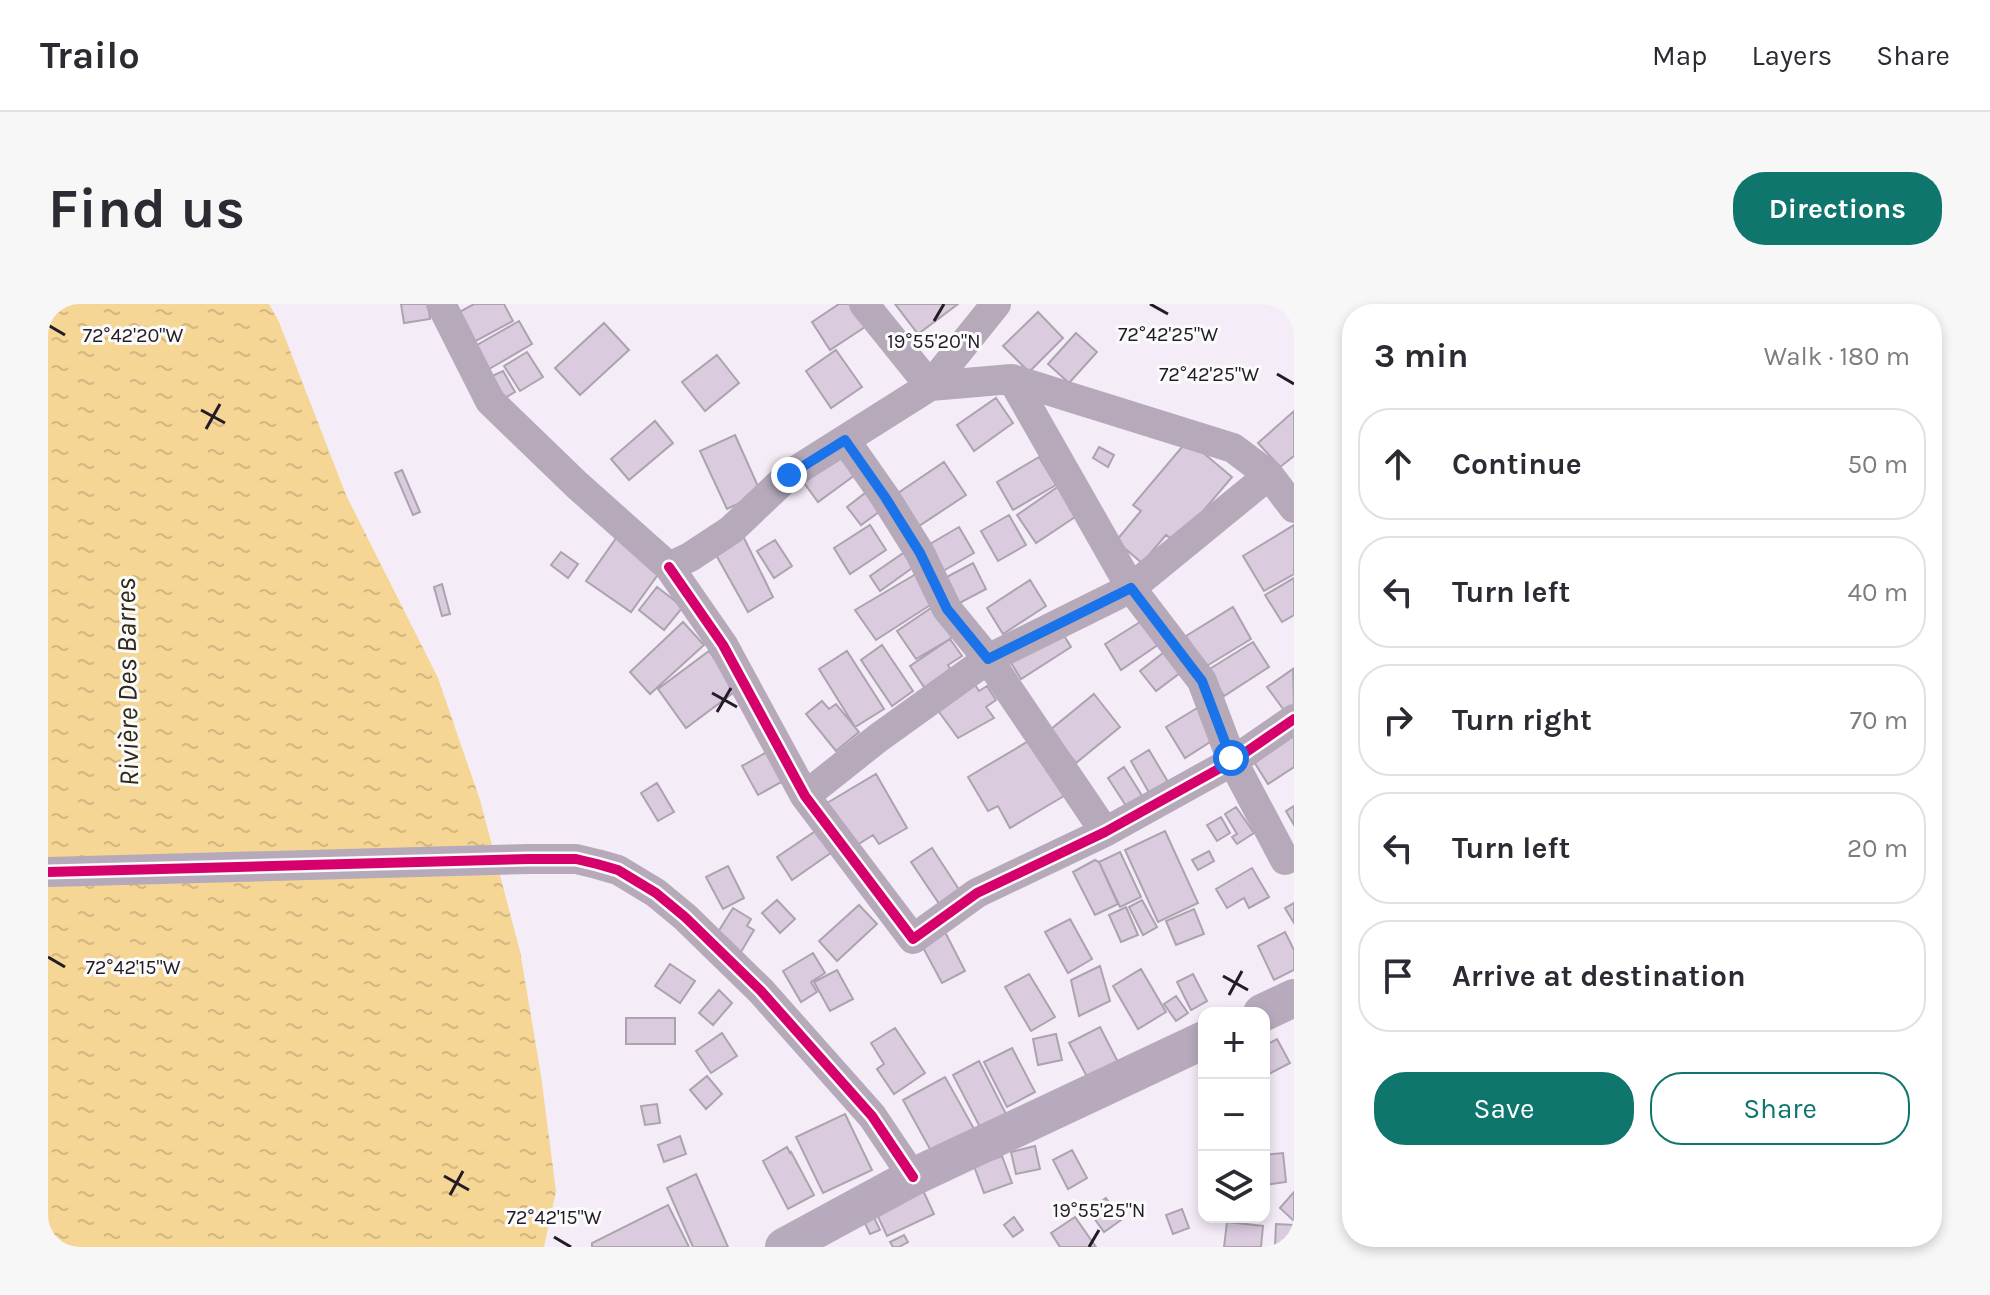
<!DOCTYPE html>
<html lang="en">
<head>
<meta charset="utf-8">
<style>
  :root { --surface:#fff; --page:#f7f7f7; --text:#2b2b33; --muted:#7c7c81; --line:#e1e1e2; --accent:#0f766e }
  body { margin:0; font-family:Karla,sans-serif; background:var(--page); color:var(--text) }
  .controls { position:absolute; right:24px; bottom:24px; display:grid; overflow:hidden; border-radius:16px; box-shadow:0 4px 12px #0003 }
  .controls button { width:72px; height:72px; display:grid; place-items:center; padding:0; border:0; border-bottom:2px solid var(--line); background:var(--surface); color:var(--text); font:40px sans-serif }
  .stop { position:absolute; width:24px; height:24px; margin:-18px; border:6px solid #1a73e8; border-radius:50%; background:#fff }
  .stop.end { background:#1a73e8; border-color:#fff; box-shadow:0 2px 8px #0008 }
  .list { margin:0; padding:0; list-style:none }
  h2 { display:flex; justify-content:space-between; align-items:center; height:104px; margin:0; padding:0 32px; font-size:34px }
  h2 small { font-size:26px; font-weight:400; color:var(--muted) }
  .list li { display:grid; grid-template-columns:52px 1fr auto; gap:24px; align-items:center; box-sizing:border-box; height:112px; margin:0 16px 16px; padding:0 16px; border:2px solid var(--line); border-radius:32px }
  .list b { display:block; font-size:30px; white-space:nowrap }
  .list em { font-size:26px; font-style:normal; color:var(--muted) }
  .actions { display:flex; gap:16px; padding:24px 32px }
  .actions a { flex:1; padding:18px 0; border:2px solid var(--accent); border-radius:32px; text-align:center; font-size:28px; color:var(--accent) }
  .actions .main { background:var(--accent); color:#fff }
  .icon { flex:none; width:44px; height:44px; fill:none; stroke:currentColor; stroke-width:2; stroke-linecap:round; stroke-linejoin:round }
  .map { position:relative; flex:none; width:1246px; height:943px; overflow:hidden; border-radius:32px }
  header { display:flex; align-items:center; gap:48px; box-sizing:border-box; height:112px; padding:0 40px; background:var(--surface); border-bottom:2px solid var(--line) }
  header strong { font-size:38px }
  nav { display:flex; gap:44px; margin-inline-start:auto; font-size:28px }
  .intro { display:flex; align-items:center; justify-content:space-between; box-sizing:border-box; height:192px; padding:0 48px }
  h1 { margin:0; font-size:56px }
  .button { padding:20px 36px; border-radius:32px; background:var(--accent); color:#fff; font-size:28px; font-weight:700 }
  main { display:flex; gap:48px; padding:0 48px }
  aside { flex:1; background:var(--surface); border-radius:32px; box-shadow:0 4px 12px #0003 }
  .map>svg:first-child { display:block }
</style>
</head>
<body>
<header>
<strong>Trailo</strong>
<nav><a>Map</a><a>Layers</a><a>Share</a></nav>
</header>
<div class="intro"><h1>Find us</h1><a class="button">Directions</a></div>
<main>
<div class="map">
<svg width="1246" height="943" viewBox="0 0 1246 943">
  <defs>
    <pattern id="water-ripples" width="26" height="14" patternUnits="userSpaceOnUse" patternTransform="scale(2)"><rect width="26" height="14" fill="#f5d694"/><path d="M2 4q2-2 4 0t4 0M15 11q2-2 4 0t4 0" fill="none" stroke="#d2b780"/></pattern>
  </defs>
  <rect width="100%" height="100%" fill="#f4ecf7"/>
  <!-- water -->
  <path fill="url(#water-ripples)" d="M 0,0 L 221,0 L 231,18 L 298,191 L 390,374 L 432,496 L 472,647 L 493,772 L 508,887 L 496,943 L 0,943 Z"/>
  <!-- building -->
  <path fill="#dacbdf" stroke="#aba4ae" stroke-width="2" d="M 353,0 L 380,0 L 382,15 L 356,19 Z
    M 426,0 L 456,0 L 465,17 L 422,40 L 406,11 Z
    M 791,0 L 806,0 L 820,21 L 782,46 L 764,18 Z
    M 847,0 L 910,0 L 870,30 Z
    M 990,8 L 1015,34 L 981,68 L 955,42 Z
    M 471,17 L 484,40 L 436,68 L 422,45 Z
    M 556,19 L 581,46 L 532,91 L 507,64 Z
    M 1028,29 L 1049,48 L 1021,79 L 1000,60 Z
    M 788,46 L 814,83 L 783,104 L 758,67 Z
    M 479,48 L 495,73 L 472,87 L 456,62 Z
    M 669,51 L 691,79 L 657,107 L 634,78 Z
    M 455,67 L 467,88 L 457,94 L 444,72 Z
    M 948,94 L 965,119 L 926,147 L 909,121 Z
    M 1246,107 L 1246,152 L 1232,163 L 1210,139 Z
    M 607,117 L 625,139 L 581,176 L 563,155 Z
    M 687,131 L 713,189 L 679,205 L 652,147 Z
    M 1140,136 L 1184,173 L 1128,239 L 1118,231 L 1094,259 L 1068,237 L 1093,207 L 1085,201 Z
    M 1051,143 L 1066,151 L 1060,163 L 1045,154 Z
    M 789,145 L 807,171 L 770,198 L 751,172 Z
    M 991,153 L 1008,181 L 965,206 L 949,178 Z
    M 896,158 L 918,191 L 871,222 L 850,189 Z
    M 354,166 L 372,208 L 365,211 L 347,169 Z
    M 1011,182 L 1030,211 L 988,239 L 969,211 Z
    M 821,186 L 835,205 L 813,221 L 799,203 Z
    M 961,211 L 978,241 L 950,257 L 933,227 Z
    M 822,221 L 838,246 L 802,270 L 786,244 Z
    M 1246,221 L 1246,270 L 1216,287 L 1195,252 Z
    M 911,223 L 926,249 L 890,270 L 875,244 Z
    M 695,232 L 725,293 L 700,308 L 667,249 Z
    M 569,233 L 614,265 L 583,308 L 538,277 Z
    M 727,236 L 744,262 L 726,274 L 709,247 Z
    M 861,245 L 871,259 L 832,287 L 822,272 Z
    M 513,248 L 530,260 L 520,274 L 503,261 Z
    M 925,259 L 938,285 L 906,302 L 893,276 Z
    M 873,267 L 890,296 L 828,336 L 807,306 Z
    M 1246,274 L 1246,311 L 1234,318 L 1217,291 Z
    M 982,276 L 998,302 L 955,330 L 939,304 Z
    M 394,280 L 402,310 L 394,312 L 386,283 Z
    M 609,283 L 635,303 L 616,326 L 591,306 Z
    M 889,300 L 908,329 L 902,335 L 868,355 L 849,327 Z
    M 1185,303 L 1203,335 L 1157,363 L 1138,332 Z
    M 1100,313 L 1117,336 L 1073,366 L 1057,340 Z
    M 635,318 L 656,341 L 602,390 L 582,368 Z
    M 1010,322 L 1023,343 L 973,375 L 960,354 Z
    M 902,335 L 914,352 L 900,361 L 908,375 L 876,383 L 862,362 Z
    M 1205,338 L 1221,363 L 1176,392 L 1160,366 Z
    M 834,341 L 865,387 L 844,402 L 813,356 Z
    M 1124,342 L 1140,363 L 1108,387 L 1092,367 Z
    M 661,347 L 689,386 L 638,424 L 610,385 Z
    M 799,347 L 836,405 L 807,423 L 771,365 Z
    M 1245,365 L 1246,404 L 1238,409 L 1219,383 Z
    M 923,375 L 931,387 L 939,382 L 948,396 L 938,403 L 946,414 L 910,434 L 886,401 Z
    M 1046,390 L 1072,423 L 1028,459 L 1002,426 Z
    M 774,397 L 781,405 L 788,400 L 811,428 L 788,447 L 758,410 Z
    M 1154,401 L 1173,431 L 1137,454 L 1118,423 Z
    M 1246,421 L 1246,463 L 1220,480 L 1201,450 Z
    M 984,435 L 1016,492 L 962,524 L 950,502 L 940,507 L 920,473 Z
    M 726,444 L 742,473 L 710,491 L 694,462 Z
    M 1101,446 L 1123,483 L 1104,494 L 1083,457 Z
    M 1076,463 L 1098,498 L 1082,508 L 1060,474 Z
    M 828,470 L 859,524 L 831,540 L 825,531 L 801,546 L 774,502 Z
    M 609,479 L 626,508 L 610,517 L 593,489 Z
    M 1246,502 L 1246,521 L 1238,507 Z
    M 1188,503 L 1206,529 L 1189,540 L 1184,533 L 1189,530 L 1177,510 Z
    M 1173,513 L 1182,529 L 1169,537 L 1159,521 Z
    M 772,524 L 787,546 L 744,576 L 729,553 Z
    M 1117,527 L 1150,599 L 1110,618 L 1077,546 Z
    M 884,544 L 912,587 L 892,601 L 863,558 Z
    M 1161,547 L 1166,557 L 1150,566 L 1144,556 Z
    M 1072,548 L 1093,593 L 1072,603 L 1051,558 Z
    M 1047,556 L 1051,558 L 1070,600 L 1047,611 L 1025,568 Z
    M 680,562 L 696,594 L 675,605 L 658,573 Z
    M 1204,564 L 1221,593 L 1201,604 L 1196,594 L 1179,604 L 1168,585 Z
    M 729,596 L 747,615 L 732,629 L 714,609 Z
    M 1094,596 L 1109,623 L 1095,631 L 1081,603 Z
    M 1246,599 L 1246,619 L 1237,604 Z
    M 811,601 L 829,620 L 789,657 L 771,637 Z
    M 1078,603 L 1090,631 L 1073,638 L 1061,611 Z
    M 685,604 L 703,615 L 699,622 L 706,626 L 693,648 L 667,633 Z
    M 1146,605 L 1156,630 L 1128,641 L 1118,617 Z
    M 1022,615 L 1044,655 L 1020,669 L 997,628 Z
    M 896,626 L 917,667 L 894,679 L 872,638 Z
    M 1237,628 L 1246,646 L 1246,666 L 1226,676 L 1210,642 Z
    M 765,649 L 777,669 L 763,678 L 769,688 L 753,698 L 735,667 Z
    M 622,660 L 647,677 L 632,699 L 607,682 Z
    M 1052,662 L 1062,697 L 1031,712 L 1023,676 Z
    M 1093,665 L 1118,708 L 1090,725 L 1065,682 Z
    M 789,666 L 805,695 L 782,707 L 766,678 Z
    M 981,670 L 1007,713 L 983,727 L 957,683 Z
    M 1145,670 L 1159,697 L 1143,706 L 1129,678 Z
    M 671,686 L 684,699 L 665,721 L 651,709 Z
    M 1128,692 L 1140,709 L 1128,717 L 1116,700 Z
    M 578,714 L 627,714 L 627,740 L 578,740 Z
    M 1052,723 L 1074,766 L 1044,782 L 1021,739 Z
    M 847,724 L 877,769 L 846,790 L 829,765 L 836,760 L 823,739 Z
    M 674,729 L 689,752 L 663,769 L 648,747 Z
    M 1008,730 L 1014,756 L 990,761 L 985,735 Z
    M 1229,735 L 1242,759 L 1219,771 L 1216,766 L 1216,742 Z
    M 964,744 L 987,788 L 959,803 L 936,758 Z
    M 931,757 L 958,810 L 932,823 L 905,771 Z
    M 659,772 L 674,790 L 658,805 L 642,786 Z
    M 897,773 L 930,832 L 888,856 L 855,796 Z
    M 609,800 L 612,819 L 597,821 L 593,802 Z
    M 797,810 L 824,866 L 775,889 L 748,833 Z
    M 632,832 L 638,850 L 616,858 L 610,841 Z
    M 987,842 L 992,865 L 968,870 L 963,848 Z
    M 739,843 L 742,849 L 743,848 L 766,891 L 740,905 L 715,857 Z
    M 1024,846 L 1039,874 L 1020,885 L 1005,856 Z
    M 1235,849 L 1238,878 L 1216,881 L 1216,851 Z
    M 954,852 L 964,879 L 936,889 L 926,862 Z
    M 648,870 L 680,943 L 645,943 L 619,884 Z
    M 872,880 L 886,910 L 839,932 L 825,902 Z
    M 1246,888 L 1246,917 L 1232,904 Z
    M 1058,894 L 1073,916 L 1056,928 L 1041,907 Z
    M 620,901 L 641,943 L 544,943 L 544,939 Z
    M 822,905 L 832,926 L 822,930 L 812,909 Z
    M 1134,905 L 1141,924 L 1125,930 L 1118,911 Z
    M 966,913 L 975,926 L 965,933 L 956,921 Z
    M 1027,913 L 1048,943 L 1012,943 L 1003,929 Z
    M 1179,918 L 1215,922 L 1213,943 L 1176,943 Z
    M 1228,920 L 1246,921 L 1246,943 L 1227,943 Z
    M 856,931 L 860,938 L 851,943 L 845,943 L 842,938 Z"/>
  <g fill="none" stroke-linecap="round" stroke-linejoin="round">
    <!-- minor -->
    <path stroke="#b5a9ba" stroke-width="30" d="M 393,0 L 442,97 L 529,181 L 621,263 L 642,253 L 683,226 L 741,171 L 882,82 L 948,0
      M 816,0 L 882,82 L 964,75 L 1185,144 L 1221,171 L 1246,204
      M 964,75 L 1083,284 L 1154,377 L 1183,454 L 1237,556
      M 797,136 L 837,193 L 872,249 L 899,305 L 940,355 L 1057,528
      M 621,263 L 675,341 L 757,492 L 865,635 L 929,589 L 1057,528 L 1185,457 L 1246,415
      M 757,492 L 830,434 L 940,355 L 1083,284 L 1221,171
      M 0,568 L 481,555 L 528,555 L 549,560 L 570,566 L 608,589 L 637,613 L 713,687 L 824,812 L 865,873"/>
    <!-- major -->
    <path stroke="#b8aabd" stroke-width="38" d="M 1214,709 L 1246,694
      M 736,943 L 865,873 L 1156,736"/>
    <defs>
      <path id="cycleway" d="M 621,263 L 675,341 L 757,492 L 865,635 L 929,589 L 1057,528 L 1185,457 L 1246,415
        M 0,568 L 481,555 L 528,555 L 549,560 L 570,566 L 608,589 L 637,613 L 713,687 L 824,812 L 865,873"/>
    </defs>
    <!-- cycleway casing -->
    <use href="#cycleway" stroke="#fbfbfb" stroke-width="15"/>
    <!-- cycleway -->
    <use href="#cycleway" stroke="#d6006c" stroke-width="10"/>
  </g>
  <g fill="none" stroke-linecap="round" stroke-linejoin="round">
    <!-- route -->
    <path stroke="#1a73e8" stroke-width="10" d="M 741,171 L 797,136 L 837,193 L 872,249 L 899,305 L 940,355 L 1083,284 L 1154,377 L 1183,454"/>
  </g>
  <!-- ticks -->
  <path fill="none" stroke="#231c27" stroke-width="3" d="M 1102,0 L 1120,10M 886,17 L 896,0M 0,21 L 17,31M 1229,70 L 1246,80M 153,106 L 177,119M 158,125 L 172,100M 664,389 L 689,403M 669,408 L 683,384M 0,653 L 17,663M 1175,672 L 1200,686M 1181,691 L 1194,667M 396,872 L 421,886M 402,891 L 415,867M 506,933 L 523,943M 1041,943 L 1051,926"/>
  <g text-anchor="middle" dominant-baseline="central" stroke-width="6" stroke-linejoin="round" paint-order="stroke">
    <!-- water labels -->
    <g font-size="28" font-style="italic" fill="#312918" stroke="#fbfbfb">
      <text transform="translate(79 378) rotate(-91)">Rivière Des Barres</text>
    </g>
  </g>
  <g font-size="20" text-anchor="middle" fill="#231c27" stroke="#fbfbfb" stroke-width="6" stroke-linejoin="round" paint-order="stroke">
    <text x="1120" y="37">72°42'25"W</text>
    <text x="85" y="38">72°42'20"W</text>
    <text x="886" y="44">19°55'20"N</text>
    <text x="1161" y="77">72°42'25"W</text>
    <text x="85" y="670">72°42'15"W</text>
    <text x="1051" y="913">19°55'25"N</text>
    <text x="506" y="920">72°42'15"W</text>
  </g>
</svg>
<div class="controls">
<button>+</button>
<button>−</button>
<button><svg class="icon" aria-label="layers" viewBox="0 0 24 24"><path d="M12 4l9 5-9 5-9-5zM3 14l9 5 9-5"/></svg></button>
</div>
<div class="stop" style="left:1183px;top:454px"></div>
<div class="stop end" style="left:741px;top:171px"></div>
</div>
<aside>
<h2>3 min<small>Walk · 180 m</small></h2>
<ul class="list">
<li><svg class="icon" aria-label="ahead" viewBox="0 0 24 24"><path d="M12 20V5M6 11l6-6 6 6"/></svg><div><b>Continue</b></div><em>50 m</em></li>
<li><svg class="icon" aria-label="left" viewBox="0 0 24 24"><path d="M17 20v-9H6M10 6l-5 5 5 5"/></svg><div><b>Turn left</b></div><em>40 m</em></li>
<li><svg class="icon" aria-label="right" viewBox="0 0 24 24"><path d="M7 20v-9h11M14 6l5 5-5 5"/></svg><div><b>Turn right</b></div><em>70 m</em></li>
<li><svg class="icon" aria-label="left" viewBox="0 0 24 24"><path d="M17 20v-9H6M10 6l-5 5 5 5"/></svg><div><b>Turn left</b></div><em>20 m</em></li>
<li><svg class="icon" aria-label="arrive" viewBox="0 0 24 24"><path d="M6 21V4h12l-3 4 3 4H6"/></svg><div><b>Arrive at destination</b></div></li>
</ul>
<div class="actions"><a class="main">Save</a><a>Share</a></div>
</aside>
</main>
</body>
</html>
